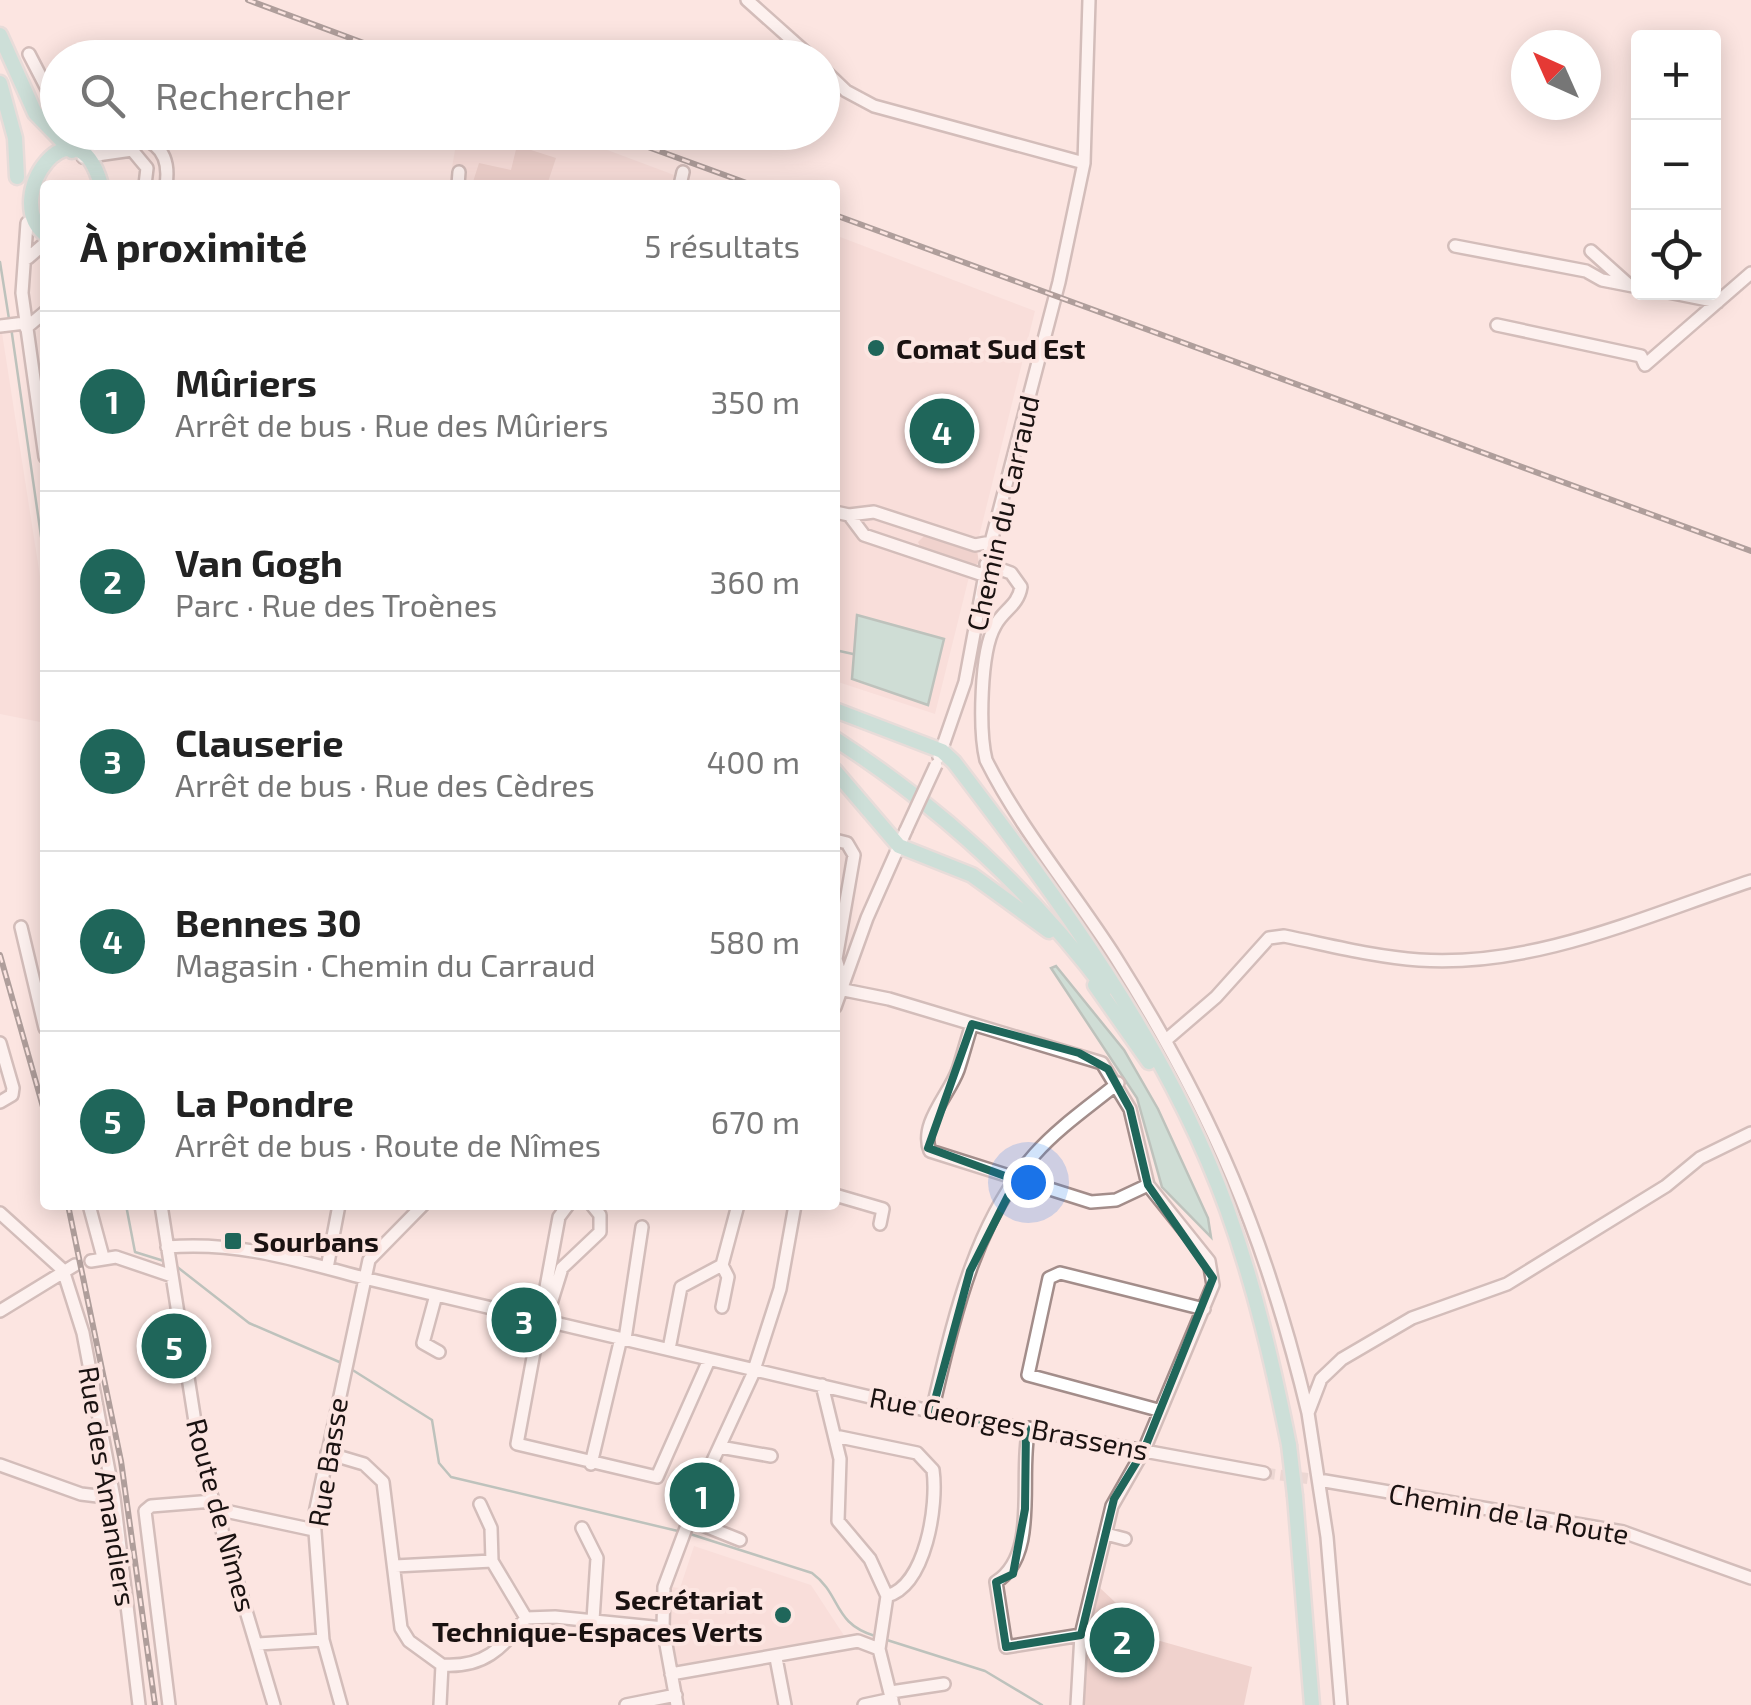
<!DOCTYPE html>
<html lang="fr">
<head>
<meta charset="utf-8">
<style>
  :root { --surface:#fff; --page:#f6f6f6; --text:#222; --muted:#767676; --line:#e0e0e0; --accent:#1f665a }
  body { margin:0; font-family:"Exo 2",sans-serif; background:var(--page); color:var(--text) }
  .controls { position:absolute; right:30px; top:30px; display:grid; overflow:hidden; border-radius:10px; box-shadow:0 5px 25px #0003 }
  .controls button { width:90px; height:90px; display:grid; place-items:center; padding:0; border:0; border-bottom:2px solid var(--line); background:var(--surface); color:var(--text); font:50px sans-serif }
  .compass { position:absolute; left:1511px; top:30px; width:90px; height:90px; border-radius:50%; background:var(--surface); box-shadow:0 5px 25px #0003; rotate:315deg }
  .you { position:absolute; left:1028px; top:1182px; width:35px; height:35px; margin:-25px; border:8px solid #fff; border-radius:50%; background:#1a73e8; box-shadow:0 0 0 15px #1a73e833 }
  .badge { display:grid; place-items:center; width:65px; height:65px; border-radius:50%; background:var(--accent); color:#fff; font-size:32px; font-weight:700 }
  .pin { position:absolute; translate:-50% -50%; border:5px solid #fff; box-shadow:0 2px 10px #0006 }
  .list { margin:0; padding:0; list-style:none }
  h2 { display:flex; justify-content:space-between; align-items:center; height:130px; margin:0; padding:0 40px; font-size:42px }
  h2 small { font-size:32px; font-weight:400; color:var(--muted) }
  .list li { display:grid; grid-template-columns:65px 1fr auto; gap:30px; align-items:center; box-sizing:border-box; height:180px; padding:0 40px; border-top:2px solid var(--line) }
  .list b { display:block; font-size:38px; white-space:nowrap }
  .list p { margin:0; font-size:32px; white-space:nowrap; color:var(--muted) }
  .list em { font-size:32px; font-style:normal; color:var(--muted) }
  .icon { flex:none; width:55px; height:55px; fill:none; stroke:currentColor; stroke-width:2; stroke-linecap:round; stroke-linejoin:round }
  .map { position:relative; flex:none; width:1751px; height:1705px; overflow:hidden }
  .search { position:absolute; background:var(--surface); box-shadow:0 5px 25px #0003; left:40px; top:40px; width:800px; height:110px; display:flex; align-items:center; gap:25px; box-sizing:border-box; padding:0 35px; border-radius:55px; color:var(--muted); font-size:38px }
  .panel { position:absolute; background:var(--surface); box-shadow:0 5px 25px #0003; left:40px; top:180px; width:800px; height:1030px; border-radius:10px }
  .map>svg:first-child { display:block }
</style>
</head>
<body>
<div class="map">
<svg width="1751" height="1705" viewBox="0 0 1751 1705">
  <rect width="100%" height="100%" fill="#fce5e1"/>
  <!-- built -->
  <path fill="#f6d6d1" d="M 458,132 L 562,133 L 701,185 L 449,185 Z
    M 835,235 L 1035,311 L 935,714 L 835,681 Z
    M 0,320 L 45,608 L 45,723 L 0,714 Z
    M 694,1546 L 811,1585 L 845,1637 L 676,1665 L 668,1601 L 671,1587 L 680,1588 Z"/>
  <!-- green -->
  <path fill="#e2bab3" d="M 520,133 L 536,133 L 531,150 L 556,158 L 547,185 L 472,185 L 479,163 L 511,170 Z
    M 927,533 L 977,550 L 979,563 L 973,566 L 921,549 L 918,542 Z
    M 1099,1587 L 1133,1619 L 1125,1631 L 1252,1667 L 1244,1705 L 1081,1705 L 1082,1674 Z"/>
  <!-- water -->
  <path fill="#99d2c5" stroke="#73988f" stroke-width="2.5" d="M 857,615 L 944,639 L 928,705 L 852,679 Z
    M 1056,966 L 1124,1050 L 1158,1109 L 1208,1218 L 1211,1237 L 1162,1187 L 1137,1098 L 1051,968 Z"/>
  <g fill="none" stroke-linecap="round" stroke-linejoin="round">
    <!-- stream -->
    <path stroke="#73988f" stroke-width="2.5" d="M 0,262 L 9,319
      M 11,327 L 45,564
      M 835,650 L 853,654
      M 126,1205 L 135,1252 L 164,1261
      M 176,1266 L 249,1323 L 344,1364
      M 351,1369 L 432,1420 L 439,1463 L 451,1477 L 682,1532
      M 690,1534 L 812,1573 C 842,1595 832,1623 875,1636
      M 887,1640 L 985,1671 L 1042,1705"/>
    <!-- minor-tunnel -->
    <path stroke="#dac5c2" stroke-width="11" stroke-dasharray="11 5.5" stroke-linecap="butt" d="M 1264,1473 L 1319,1480"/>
    <defs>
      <path id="minor" d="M 747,0 L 812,58
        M 29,54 L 58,110
        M 822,68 L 846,91 L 874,106 L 1084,163
        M 114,132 C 149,137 172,146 166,185
        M 83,157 L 132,150 L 147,168 L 145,185
        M 458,185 L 459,172
        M 680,185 L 683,172
        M 27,223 L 22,293 L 45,457
        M 1455,246 L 1586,271 L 1602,280 L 1638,287
        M 1591,251 L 1629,285
        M 28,258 L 45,243
        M 1668,292 L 1718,302
        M 1497,325 L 1641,356 L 1645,365 L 1751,273
        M 0,326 L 25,323
        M 26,328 L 45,312
        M 835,512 L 849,515 L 874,512 L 975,545 L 991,542
        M 849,515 L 864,535 L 983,575
        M 986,564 L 1011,573 L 1021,587 C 1018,606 1003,610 995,626 C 980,652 979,731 986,760 C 1021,830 1074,892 1116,958 C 1212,1110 1266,1238 1308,1413
        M 939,757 L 965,682 L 991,542 L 1059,282 L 1084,163 L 1089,0
        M 835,840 L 847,843 L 854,855 L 836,959 L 842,980
        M 21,927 L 45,1028
        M 839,989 L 889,999 L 1102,1063 L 1130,1109 L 1148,1185 L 1209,1261 L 1213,1285 L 1144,1450 L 1112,1506 L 1081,1635 L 1077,1705
        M 835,1007 L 867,918 L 906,830
        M 972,1024 C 967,1039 963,1055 958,1070 C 949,1095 919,1124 930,1151 L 1091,1202 L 1116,1200 L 1148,1185
        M 1166,1040 L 1216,997 L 1269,938 L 1284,936 C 1329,945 1374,957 1419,960 C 1533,968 1645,916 1751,881
        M 0,1043 L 13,1088 L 12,1095 L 0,1102
        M 835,1195 L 883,1209 L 880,1224
        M 89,1205 L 103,1257
        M 161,1205 L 201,1460 L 274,1705
        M 568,1205 L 559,1217 L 517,1444 L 657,1477 L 709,1360
        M 0,1213 L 63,1270
        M 167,1247 C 238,1241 296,1260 364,1278 L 938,1413 L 1264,1473
        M 91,1261 L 116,1257 L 172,1276
        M 327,1268 L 339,1205
        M 63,1270 L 83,1333 L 114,1498 L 139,1705
        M 436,1295 L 423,1343 L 439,1352
        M 722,1307 L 728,1277 L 722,1265
        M 0,1311 L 75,1265
        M 548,1313 L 562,1268 L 600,1232 L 600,1215 L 592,1205
        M 625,1339 L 642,1227
        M 669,1349 L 681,1287 L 722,1265 L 738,1205
        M 822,1385 L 840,1459 L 838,1521 L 870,1559 L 887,1596 L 879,1649
        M 1158,1410 L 1028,1375 L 1049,1278 L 1060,1273 L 1204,1309
        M 932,1411 C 953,1323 973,1224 1035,1154 C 1059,1127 1090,1106 1118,1083
        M 1029,1428 C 1018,1475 1040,1554 996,1582 L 1006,1647 L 1081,1635
        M 835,1436 L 917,1453 L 933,1470 C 938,1505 926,1585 887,1596
        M 720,1447 L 771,1456
        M 327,1453 L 364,1464 L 383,1482 L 401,1628 L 409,1641 L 442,1665 C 484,1668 501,1649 526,1618 L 555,1617 L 663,1628
        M 591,1464 L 621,1338
        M 0,1465 L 81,1494 L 114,1498
        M 1319,1480 L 1623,1532 L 1751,1578
        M 480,1504 L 491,1528 L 492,1561
        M 216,1509 L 314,1530
        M 690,1520 L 740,1540
        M 582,1528 L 597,1558 L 593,1620
        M 1106,1534 L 1125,1539
        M 492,1561 L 526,1618
        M 395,1566 L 492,1561
        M 258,1644 L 323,1640
        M 879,1649 L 893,1705
        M 776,1658 L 785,1705
        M 671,1674 L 858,1641 L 879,1649
        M 891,1692 L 944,1684
        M 169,1705 L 145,1511 L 151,1506 L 213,1501
        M 341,1705 L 323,1640 L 314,1518 L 369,1260 L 423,1205
        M 440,1705 L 442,1665
        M 626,1705 L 676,1695
        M 677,1705 L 663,1628 L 664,1587 L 704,1480 L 752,1376 L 780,1289 L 795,1205
        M 864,1705 L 892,1699
        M 1341,1705 L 1327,1537 L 1308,1413 L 1321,1379 L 1342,1359 L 1412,1318 L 1507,1284 L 1666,1186 L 1700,1158 L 1751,1133"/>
      <path id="major" d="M 0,35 L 35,113 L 72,151
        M 0,83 L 15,138 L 17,177
        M 45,234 C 0,197 76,94 101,185
        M 835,710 L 942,751 L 954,762 C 1059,900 1167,1044 1227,1209 C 1255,1287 1273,1365 1289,1445
        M 835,739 C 940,807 1030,889 1105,989
        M 835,771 L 899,846 L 972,875 L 1049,931
        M 1095,985 L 1149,1062
        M 1295,1496 L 1312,1705"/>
    </defs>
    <!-- minor casing -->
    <use href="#minor" stroke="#a38d8a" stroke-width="16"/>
    <!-- major casing -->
    <use href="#major" stroke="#d1d0cf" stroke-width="19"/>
    <!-- minor -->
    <use href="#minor" stroke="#fff" stroke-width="11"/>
    <!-- major -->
    <use href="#major" stroke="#95d8cd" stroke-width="14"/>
    <defs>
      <path id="rail" d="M 248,0 L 404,58
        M 607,132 L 752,185
        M 835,215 L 1751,551
        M 0,955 L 45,1114
        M 68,1205 L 121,1461 L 155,1705"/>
    </defs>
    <!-- rail casing -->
    <use href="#rail" stroke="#534745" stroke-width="6"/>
    <!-- rail -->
    <use href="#rail" stroke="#fce5e1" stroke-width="2.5" stroke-dasharray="8" stroke-linecap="butt"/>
    <defs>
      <path id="minor-bridge" d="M 906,830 L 936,765"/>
      <path id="major-bridge" d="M 1289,1445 L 1295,1496"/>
    </defs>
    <!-- minor-bridge casing -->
    <use href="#minor-bridge" stroke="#a38d8a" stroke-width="16" stroke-linecap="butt"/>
    <!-- major-bridge casing -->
    <use href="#major-bridge" stroke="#d1d0cf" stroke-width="19" stroke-linecap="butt"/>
    <!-- minor-bridge -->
    <use href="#minor-bridge" stroke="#fff" stroke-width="11"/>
    <!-- major-bridge -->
    <use href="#major-bridge" stroke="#95d8cd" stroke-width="14"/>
  </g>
  <!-- marked area -->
  <path d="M0 0H1751V1705H0ZM 972,1024 L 1079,1053 L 1108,1069 L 1130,1109 L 1148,1185 L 1213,1278 L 1144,1450 L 1114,1499 L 1081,1635 L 1006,1647 L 996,1582 L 1013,1574 L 1025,1509 L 1026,1428 L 932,1411 L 970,1271 L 1016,1180 L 928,1148 Z" fill="#fce5e1" fill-opacity=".55" fill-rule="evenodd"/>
  <path fill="none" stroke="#1f665a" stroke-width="8" stroke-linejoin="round" d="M 972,1024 L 1079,1053 L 1108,1069 L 1130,1109 L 1148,1185 L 1213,1278 L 1144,1450 L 1114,1499 L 1081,1635 L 1006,1647 L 996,1582 L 1013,1574 L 1025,1509 L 1026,1428 L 932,1411 L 970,1271 L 1016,1180 L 928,1148 Z"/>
  <!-- markers -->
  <g fill="#1f665a" stroke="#fce5e1" stroke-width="4">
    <circle cx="876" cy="348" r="10"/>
    <rect x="223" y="1231" width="20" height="20" rx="5"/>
    <circle cx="783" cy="1615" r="10"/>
  </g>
  <g text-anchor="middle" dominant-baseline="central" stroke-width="8" stroke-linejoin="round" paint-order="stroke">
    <!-- poi labels -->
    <g font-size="28" font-weight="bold" fill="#1a1211" stroke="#fce5e1" text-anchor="start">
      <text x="896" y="348">Comat Sud Est</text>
      <text x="253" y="1241">Sourbans</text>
      <text x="763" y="1599" text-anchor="end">Secrétariat<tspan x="763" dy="32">Technique-Espaces Verts</tspan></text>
    </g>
    <!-- street labels -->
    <g font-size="28" fill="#1a1211" stroke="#fce5e1">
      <text transform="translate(1002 513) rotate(-77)">Chemin du Carraud</text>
      <text transform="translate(1009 1423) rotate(11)">Rue Georges Brassens</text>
      <text transform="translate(327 1462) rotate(-81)">Rue Basse</text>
      <text transform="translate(108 1486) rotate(81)">Rue des Amandiers</text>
      <text transform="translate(1509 1513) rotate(10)">Chemin de la Route</text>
      <text transform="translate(222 1515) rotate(75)">Route de Nîmes</text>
    </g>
  </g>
</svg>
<div class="controls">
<button>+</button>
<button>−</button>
<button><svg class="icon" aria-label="locate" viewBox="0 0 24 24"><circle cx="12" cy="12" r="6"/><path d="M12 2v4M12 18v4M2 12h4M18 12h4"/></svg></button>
</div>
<svg class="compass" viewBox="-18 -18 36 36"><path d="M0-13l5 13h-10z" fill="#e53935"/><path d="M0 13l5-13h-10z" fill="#767676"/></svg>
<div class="you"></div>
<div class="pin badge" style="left:702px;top:1495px">1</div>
<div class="pin badge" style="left:1122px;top:1640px">2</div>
<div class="pin badge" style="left:524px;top:1320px">3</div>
<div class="pin badge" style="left:942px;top:431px">4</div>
<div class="pin badge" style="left:174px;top:1346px">5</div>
<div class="search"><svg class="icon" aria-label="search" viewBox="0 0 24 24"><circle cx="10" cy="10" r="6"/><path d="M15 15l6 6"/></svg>Rechercher</div>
<section class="panel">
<h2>À proximité<small>5 résultats</small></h2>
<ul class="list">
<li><span class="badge">1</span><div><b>Mûriers</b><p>Arrêt de bus · Rue des Mûriers</p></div><em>350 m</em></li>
<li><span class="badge">2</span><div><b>Van Gogh</b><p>Parc · Rue des Troènes</p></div><em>360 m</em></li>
<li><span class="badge">3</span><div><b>Clauserie</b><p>Arrêt de bus · Rue des Cèdres</p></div><em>400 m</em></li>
<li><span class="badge">4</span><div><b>Bennes 30</b><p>Magasin · Chemin du Carraud</p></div><em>580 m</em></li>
<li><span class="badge">5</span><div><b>La Pondre</b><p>Arrêt de bus · Route de Nîmes</p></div><em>670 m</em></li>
</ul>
</section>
</div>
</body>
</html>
